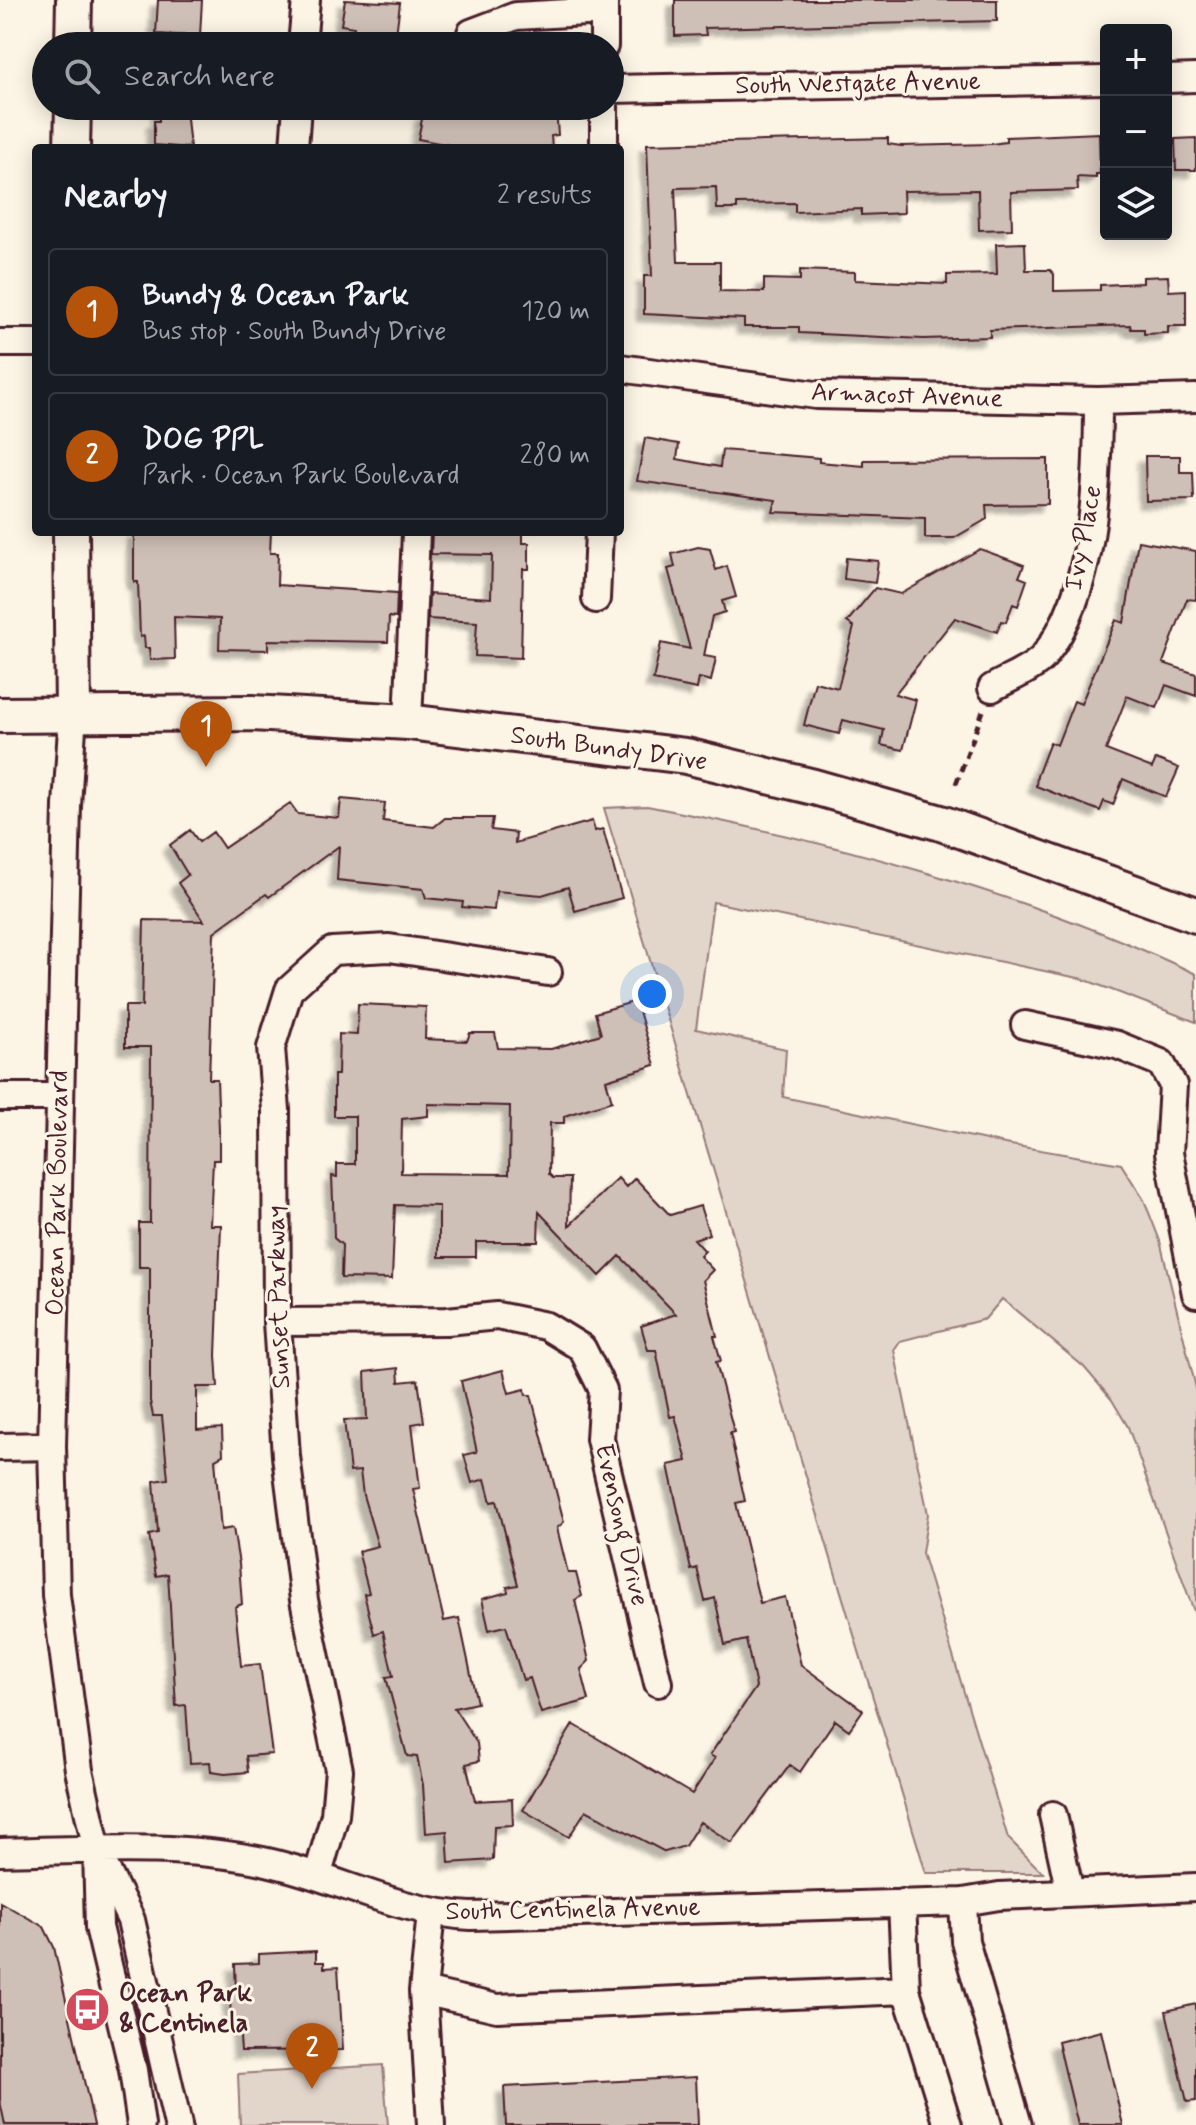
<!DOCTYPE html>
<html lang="en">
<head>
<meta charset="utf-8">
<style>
  :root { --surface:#171b24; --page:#20242c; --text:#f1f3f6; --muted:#9ea1a6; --line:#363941; --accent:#b45309 }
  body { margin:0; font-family:Mynerve,sans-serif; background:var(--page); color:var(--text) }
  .controls { position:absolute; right:24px; top:24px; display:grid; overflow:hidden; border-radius:8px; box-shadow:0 4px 20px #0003 }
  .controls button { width:72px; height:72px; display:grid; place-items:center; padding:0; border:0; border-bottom:2px solid var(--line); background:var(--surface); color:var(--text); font:40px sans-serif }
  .you { position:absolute; left:652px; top:994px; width:28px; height:28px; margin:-20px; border:6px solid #fff; border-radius:50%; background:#1a73e8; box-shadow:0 0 0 12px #1a73e833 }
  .badge { display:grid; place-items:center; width:52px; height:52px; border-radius:50%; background:var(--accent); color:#fff; font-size:26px; font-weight:700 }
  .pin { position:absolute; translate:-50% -66px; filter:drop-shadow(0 2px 4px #0008) }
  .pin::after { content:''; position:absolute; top:42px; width:28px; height:24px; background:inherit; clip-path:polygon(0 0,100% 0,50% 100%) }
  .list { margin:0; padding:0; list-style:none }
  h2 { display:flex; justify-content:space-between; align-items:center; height:104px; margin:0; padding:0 32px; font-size:34px }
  h2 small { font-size:26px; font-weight:400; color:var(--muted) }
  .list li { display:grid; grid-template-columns:52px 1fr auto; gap:24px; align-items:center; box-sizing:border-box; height:128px; margin:0 16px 16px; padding:0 16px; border:2px solid var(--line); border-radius:8px }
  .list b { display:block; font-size:30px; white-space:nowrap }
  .list p { margin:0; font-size:26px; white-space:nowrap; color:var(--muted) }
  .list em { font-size:26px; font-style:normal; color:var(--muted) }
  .icon { flex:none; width:44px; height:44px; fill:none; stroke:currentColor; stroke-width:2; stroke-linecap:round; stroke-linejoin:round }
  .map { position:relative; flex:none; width:1196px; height:2125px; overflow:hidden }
  .search { position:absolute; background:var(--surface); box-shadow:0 4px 20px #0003; left:32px; top:32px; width:592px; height:88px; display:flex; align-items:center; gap:20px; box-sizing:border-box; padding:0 28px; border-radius:44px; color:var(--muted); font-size:30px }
  .panel { position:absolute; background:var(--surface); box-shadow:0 4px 20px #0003; left:32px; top:144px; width:592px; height:392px; border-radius:8px }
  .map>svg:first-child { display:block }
</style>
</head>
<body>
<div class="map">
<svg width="1196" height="2125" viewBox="0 0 1196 2125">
  <defs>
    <filter id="shadow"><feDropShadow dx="-7" dy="7" stdDeviation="2" flood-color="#0004"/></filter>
  </defs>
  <rect width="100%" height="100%" fill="#fcf5e5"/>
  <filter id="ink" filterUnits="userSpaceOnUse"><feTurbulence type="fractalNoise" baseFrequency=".0125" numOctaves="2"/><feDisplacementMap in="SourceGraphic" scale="16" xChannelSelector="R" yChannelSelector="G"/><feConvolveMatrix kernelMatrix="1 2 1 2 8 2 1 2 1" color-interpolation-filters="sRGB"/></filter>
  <g filter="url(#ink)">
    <!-- green -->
    <path fill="#e2d5ca" stroke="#967a7a" stroke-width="2" d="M 647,806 C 834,842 1023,892 1196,974 L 1196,1022 L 1083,979 L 713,902 L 696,1029 L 786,1049 L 783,1097 L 1005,1144 L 1121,1164 L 1144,1200 L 1160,1241 L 1196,1388 L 1196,1617 L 1128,1427 L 1112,1400 L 1084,1367 L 1002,1299 L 985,1319 L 900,1341 L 894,1350 L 928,1514 L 922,1553 L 1008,1838 L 1043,1873 L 926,1873 L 604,808 Z
      M 383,2065 L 388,2125 L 240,2125 L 238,2074 Z"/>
    <!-- building -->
    <path fill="#cfc0b7" stroke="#4a1f2b" stroke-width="2" fill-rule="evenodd" filter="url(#shadow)" d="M 158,0 L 202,0 L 200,36 L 156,34 Z
      M 345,0 L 400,3 L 395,43 L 377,41 L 376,46 L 351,46 L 354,27 L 341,25 Z
      M 675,0 L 997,0 L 997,21 L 705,28 L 706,35 L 675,36 Z
      M 163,106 L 186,109 L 190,148 L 154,145 L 154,121 L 159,121 L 159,108 Z
      M 518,106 L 556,107 L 558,135 L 551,136 L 552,148 L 465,148 L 418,139 L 423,114 L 474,110 L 498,114 L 497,108 Z
      M 1099,133 L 1100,174 L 1096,174 L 1096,178 L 1077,177 L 1078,190 L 1011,192 L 1012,229 L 979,230 L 978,190 L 903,191 L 904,213 L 861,215 L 861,209 L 795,212 L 795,203 L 737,204 L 737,209 L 717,209 L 716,187 L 675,188 L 678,262 L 720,262 L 720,291 L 764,292 L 764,279 L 800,280 L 800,270 L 855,272 L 855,280 L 947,284 L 947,275 L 997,274 L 996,244 L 1025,243 L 1026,270 L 1050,270 L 1054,274 L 1054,291 L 1100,290 L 1100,285 L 1143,283 L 1143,277 L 1168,276 L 1169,291 L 1186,290 L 1186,326 L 1168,326 L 1168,333 L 1144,334 L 1144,329 L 1131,329 L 1130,325 L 990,330 L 990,337 L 923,339 L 799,333 L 799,327 L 744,327 L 744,319 L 644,314 L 644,276 L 652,276 L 647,144 L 888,138 L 888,144 L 901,146 L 991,144 L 1006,142 L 1006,137 Z
      M 1196,138 L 1196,170 L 1176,170 L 1175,139 Z
      M 645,438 L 679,444 L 677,459 L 720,467 L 722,450 L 819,458 L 819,462 L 864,466 L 864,460 L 1048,459 L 1048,504 L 986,505 L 987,519 L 954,538 L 925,538 L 925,518 L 773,512 L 776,500 L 637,481 Z
      M 1145,456 L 1180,456 L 1180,472 L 1193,472 L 1194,500 L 1146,501 Z
      M 134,532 L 271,532 L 270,553 L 278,553 L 277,585 L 397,593 L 396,618 L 389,617 L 388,642 L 268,640 L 268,650 L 219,649 L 220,619 L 174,617 L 175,659 L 150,660 L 149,648 L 145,648 L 144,636 L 140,637 L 138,582 L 134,582 Z
      M 432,532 L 523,532 L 523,543 L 529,543 L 529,569 L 523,569 L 521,658 L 475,656 L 477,622 L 428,619 L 429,594 L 491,598 L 492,555 L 431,554 Z
      M 1138,541 L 1196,551 L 1196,600 L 1187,599 L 1163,663 L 1196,674 L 1196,696 L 1166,685 L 1157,708 L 1127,696 L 1106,750 L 1152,768 L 1156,759 L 1179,768 L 1166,797 L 1123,779 L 1113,805 L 1104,801 L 1100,811 L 1036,786 L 1037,776 L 1050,742 L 1057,745 L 1074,701 L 1081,704 L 1116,620 L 1124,623 Z
      M 698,547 L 710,549 L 716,570 L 727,566 L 736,597 L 722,601 L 725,612 L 712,616 L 704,656 L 716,658 L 711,681 L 699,678 L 697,689 L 653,680 L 661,643 L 690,649 L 668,569 L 675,567 L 672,554 Z
      M 980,549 L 1024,565 L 1019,577 L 1027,580 L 1018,606 L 1013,604 L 1006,622 L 1001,621 L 997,632 L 955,618 L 895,694 L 916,700 L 903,750 L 881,745 L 884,730 L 843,720 L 839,734 L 804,725 L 815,682 L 838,688 L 854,627 L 847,622 L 875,588 L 901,594 Z
      M 846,558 L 878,561 L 875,583 L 844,579 Z
      M 341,799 L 385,803 L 383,821 L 434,827 L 445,818 L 493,818 L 491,830 L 516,833 L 515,843 L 592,821 L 595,831 L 603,829 L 622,898 L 575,911 L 568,887 L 542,895 L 496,891 L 494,910 L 462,907 L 463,902 L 426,898 L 423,889 L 337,880 L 339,846 L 269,897 L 266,894 L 214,932 L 209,1079 L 217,1079 L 219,1130 L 219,1160 L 213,1160 L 210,1225 L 221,1225 L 216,1355 L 218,1387 L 197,1387 L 197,1430 L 222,1428 L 223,1455 L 215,1459 L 221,1530 L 233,1528 L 239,1564 L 242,1604 L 235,1607 L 241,1666 L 260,1664 L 272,1754 L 246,1756 L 248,1772 L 225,1774 L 211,1772 L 210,1762 L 190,1763 L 186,1705 L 176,1706 L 168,1574 L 156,1576 L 149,1535 L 158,1533 L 154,1481 L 168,1479 L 162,1416 L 153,1416 L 150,1401 L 150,1267 L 139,1267 L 139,1223 L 150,1223 L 151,1047 L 125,1047 L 125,1006 L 142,1006 L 144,920 L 204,921 L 178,883 L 188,875 L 170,845 L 190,830 L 199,842 L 213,832 L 224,848 L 290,803 L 298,814 L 339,818 Z
      M 636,1001 L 655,1065 L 606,1080 L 612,1101 L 564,1116 L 564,1123 L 550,1123 L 549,1174 L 553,1178 L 570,1178 L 569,1226 L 618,1178 L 626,1187 L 635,1178 L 670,1215 L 700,1206 L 709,1234 L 694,1239 L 705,1251 L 700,1256 L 713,1270 L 703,1280 L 717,1336 L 714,1336 L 721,1361 L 716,1362 L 734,1432 L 730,1433 L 745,1501 L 736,1503 L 760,1603 L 785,1597 L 801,1665 L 863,1710 L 849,1730 L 835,1720 L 800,1772 L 790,1765 L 732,1843 L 700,1822 L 685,1846 L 665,1852 L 586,1810 L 569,1837 L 523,1810 L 573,1724 L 692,1794 L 715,1758 L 710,1755 L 756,1687 L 746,1640 L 725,1645 L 715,1598 L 705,1601 L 697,1568 L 691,1570 L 682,1529 L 668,1465 L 687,1461 L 675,1416 L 670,1417 L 656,1350 L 648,1350 L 641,1326 L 676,1314 L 620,1256 L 600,1276 L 539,1212 L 538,1242 L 476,1242 L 476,1257 L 439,1257 L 439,1206 L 395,1205 L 392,1279 L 341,1278 L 342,1245 L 334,1238 L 333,1201 L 332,1176 L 337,1177 L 337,1164 L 355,1164 L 355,1116 L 334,1116 L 334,1075 L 338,1075 L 339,1034 L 357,1035 L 358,1004 L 426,1007 L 425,1039 L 467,1041 L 470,1033 L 495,1033 L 498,1048 L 551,1049 L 601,1034 L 595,1013 ZM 428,1104 L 510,1106 L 509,1174 L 401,1173 L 402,1119 L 428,1116 Z
      M 398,1368 L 399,1382 L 418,1380 L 424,1422 L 412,1424 L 420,1488 L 413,1489 L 444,1621 L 459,1618 L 477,1703 L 454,1708 L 477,1743 L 479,1761 L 466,1764 L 475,1801 L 512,1799 L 513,1825 L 494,1826 L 493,1860 L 449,1863 L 447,1831 L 426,1833 L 423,1785 L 417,1757 L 407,1756 L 386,1677 L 393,1676 L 383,1631 L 374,1634 L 364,1594 L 369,1593 L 358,1551 L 378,1546 L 363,1495 L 360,1471 L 350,1472 L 344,1420 L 367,1419 L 365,1372 Z
      M 503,1370 L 509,1393 L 525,1389 L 526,1395 L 531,1395 L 564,1522 L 557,1528 L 568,1573 L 576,1573 L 582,1596 L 575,1600 L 589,1661 L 581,1669 L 589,1700 L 541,1713 L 530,1678 L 523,1680 L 506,1626 L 489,1630 L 482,1599 L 508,1592 L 507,1587 L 518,1585 L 497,1501 L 491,1502 L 485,1479 L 472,1483 L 464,1455 L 477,1452 L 461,1381 Z
      M 0,1902 L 44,1927 L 54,1947 L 94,2125 L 5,2125 L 0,2101 Z
      M 316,1951 L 316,1962 L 324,1962 L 324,1968 L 338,1967 L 343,2050 L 241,2051 L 239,2023 L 231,2024 L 230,1993 L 236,1993 L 235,1964 L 259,1963 L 259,1954 Z
      M 1196,2004 L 1196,2101 L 1187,2102 L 1166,2011 Z
      M 1101,2031 L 1123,2125 L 1078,2125 L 1058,2042 Z
      M 696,2077 L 698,2125 L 506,2125 L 504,2087 Z"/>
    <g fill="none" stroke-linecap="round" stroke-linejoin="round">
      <defs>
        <path id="minor" d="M 471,33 L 516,16 L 604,11
          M 302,46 L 306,0
          M 604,46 L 604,0
          M 1166,79 L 1196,78
          M 610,89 L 1106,80
          M 604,106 L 604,148
          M 294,148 L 297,106
          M 0,343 L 36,343
          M 620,368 L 816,395 L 1098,401 L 1196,398
          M 596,599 L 599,532
          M 992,688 C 1007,679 1034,669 1044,656 C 1096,590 1098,480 1098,401
          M 73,712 L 67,806 L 52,1446 L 56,1595 L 79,1770 L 97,1850 L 99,1927 L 133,2070 L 141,2125
          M 408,722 L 416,532
          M 1025,1025 L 1117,1045 L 1161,1063 L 1173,1085 L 1169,1153 L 1196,1294
          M 0,1097 L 60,1097
          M 277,1322 L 447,1321 L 497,1316 L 546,1326 L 582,1348 L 603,1390 L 600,1439 L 658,1683
          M 0,1447 L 52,1446
          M 1053,1815 L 1070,1892
          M 0,1852 C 88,1850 180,1843 267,1862 C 339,1878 396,1912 471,1916 L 963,1902
          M 102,1861 L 131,1920 L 178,2125
          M 318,1874 L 335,1815 L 339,1770 L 304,1600 L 286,1456 L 277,1322 L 276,1110 L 271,1048 L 289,990 L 332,951 L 389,948 L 548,972
          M 902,1903 L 906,1990 L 948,2125
          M 431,1913 L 423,1991 L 431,2125
          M 423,1991 L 497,2008 L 906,1990
          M 1018,2125 L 965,1941 L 963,1902 L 999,1896 L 1196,1887"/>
        <path id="major" d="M 73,46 L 74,0
          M 72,148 L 73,106
          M 71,532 L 73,712
          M 0,715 L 252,713 L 408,722 L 686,756 L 814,787 L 941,823 L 1196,915"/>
      </defs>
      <!-- minor casing -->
      <use href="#minor" stroke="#4a1f2b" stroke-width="32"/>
      <!-- major casing -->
      <use href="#major" stroke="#4a1f2b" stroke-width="40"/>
      <!-- path -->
      <path stroke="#4a1f2b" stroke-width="5" stroke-dasharray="8 6" stroke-linecap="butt" d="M 956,784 L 983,711"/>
      <!-- minor -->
      <use href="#minor" stroke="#fcf5e5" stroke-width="26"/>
      <!-- major -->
      <use href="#major" stroke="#fcf5e5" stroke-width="34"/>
    </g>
  </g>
  <!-- icons -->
  <defs>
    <symbol id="bus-disc" viewBox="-11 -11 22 22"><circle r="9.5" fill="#d1495b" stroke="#fcf5e5"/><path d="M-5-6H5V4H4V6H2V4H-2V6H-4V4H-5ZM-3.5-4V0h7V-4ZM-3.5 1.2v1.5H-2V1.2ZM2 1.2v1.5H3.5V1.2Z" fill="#fff"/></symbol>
  </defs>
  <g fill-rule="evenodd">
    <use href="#bus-disc" x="62" y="1984" width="51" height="51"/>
  </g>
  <g text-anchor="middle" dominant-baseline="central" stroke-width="6" stroke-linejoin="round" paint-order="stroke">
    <!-- street labels -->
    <g font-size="26" fill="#4a1f2b" stroke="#fcf5e5">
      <text transform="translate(858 84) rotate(-1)">South Westgate Avenue</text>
      <text transform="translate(907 396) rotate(2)">Armacost Avenue</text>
      <text transform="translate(1084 538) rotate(-79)">Ivy Place</text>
      <text transform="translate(609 749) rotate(8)">South Bundy Drive</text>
      <text transform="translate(58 1193) rotate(-89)">Ocean Park Boulevard</text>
      <text transform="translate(279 1297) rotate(-92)">Sunset Parkway</text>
      <text transform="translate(621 1525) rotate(77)">Evensong Drive</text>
      <text transform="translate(573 1910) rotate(-1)">South Centinela Avenue</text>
    </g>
    <!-- poi labels -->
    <g font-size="26" font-weight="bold" fill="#4a1f2b" stroke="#fcf5e5" text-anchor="start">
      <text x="119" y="1994">Ocean Park<tspan x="119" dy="30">&amp; Centinela</tspan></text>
    </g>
  </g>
</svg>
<div class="controls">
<button>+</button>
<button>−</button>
<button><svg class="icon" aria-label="layers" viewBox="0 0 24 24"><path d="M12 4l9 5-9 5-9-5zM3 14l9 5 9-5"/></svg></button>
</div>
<div class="you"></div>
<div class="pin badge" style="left:206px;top:767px">1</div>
<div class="pin badge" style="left:312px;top:2089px">2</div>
<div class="search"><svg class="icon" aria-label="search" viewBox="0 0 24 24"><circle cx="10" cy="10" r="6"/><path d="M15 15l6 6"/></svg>Search here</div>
<section class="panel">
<h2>Nearby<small>2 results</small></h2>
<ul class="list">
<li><span class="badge">1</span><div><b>Bundy &amp; Ocean Park</b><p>Bus stop · South Bundy Drive</p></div><em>120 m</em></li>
<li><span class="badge">2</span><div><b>DOG PPL</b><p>Park · Ocean Park Boulevard</p></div><em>280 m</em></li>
</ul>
</section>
</div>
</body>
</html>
